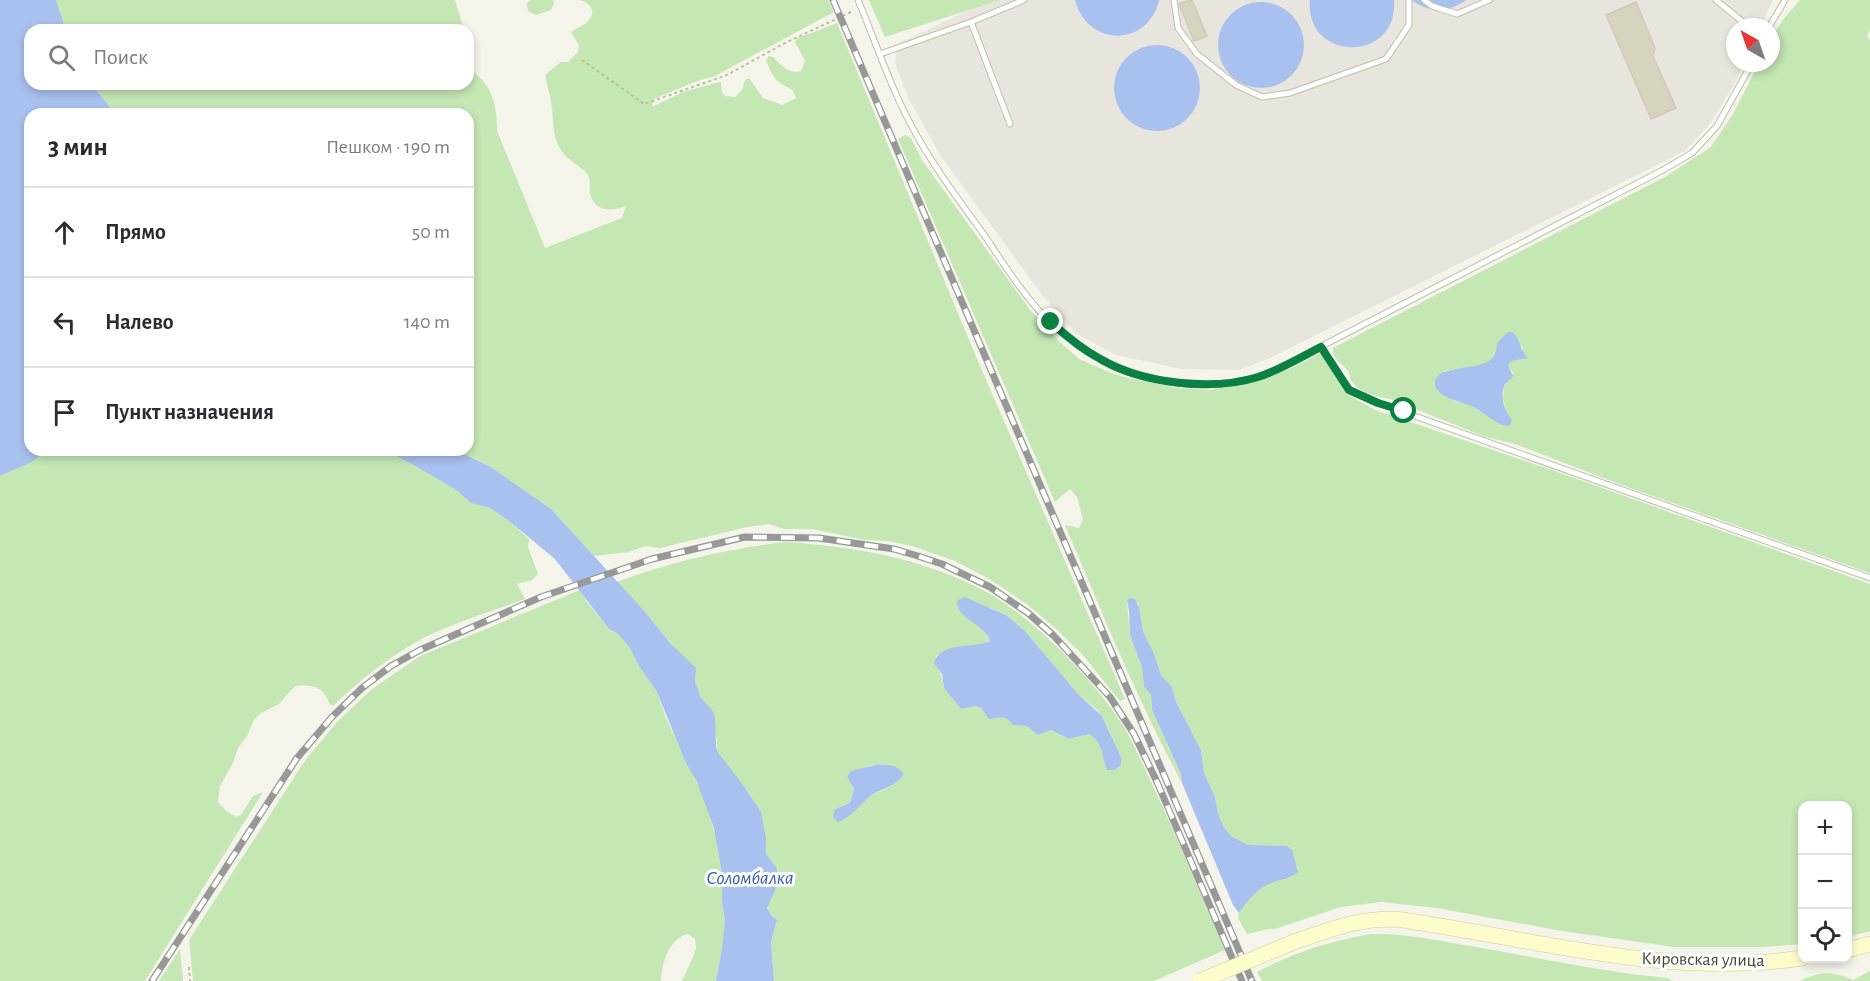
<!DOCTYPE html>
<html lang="ru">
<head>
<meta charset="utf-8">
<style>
  :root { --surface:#fff; --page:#f7f7f7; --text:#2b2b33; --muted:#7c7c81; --line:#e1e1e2 }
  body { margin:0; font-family:"Alegreya Sans",sans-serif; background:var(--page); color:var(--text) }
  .controls { position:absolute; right:18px; bottom:18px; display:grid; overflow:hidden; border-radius:12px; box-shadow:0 3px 9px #0003 }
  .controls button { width:54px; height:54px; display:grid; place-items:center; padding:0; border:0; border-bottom:2px solid var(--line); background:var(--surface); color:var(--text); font:30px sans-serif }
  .compass { position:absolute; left:1726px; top:18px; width:54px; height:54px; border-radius:50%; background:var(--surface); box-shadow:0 3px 9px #0003; rotate:320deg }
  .stop { position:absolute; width:18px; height:18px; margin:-14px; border:4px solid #0b8043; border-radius:50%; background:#fff }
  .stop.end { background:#0b8043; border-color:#fff; box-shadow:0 2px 6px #0008 }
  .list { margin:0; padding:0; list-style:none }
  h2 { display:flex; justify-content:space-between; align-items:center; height:78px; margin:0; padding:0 24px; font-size:26px }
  h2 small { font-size:20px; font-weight:400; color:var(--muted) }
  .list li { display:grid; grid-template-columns:39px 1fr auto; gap:18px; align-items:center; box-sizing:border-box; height:90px; padding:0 24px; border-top:2px solid var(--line) }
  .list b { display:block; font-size:22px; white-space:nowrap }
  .list em { font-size:20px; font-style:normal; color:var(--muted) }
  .icon { flex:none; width:33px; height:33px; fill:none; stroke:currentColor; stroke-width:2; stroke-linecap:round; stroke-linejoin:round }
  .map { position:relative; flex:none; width:1870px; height:981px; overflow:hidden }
  .search { position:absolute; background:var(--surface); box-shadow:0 3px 9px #0003; left:24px; top:24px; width:450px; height:66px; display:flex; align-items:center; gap:15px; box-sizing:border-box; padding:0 21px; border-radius:18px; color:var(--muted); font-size:22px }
  .panel { position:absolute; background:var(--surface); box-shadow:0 3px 9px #0003; left:24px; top:108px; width:450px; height:348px; border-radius:18px }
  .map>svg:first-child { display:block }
</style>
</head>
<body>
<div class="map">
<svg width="1870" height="981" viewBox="0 0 1870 981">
  <rect width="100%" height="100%" fill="#f4f4ea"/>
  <!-- industrial -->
  <path fill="#e7e5de" d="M 991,0 L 1773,0 L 1760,27 L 1735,27 L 1735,63 L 1744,63 L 1734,85 L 1709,125 L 1685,151 L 1270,358 L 1239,370 L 1181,369 L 1116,355 L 1077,334 L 1042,295 L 940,155 L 908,97 L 895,63 L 897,44 Z"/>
  <!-- green -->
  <path fill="#c4e7b4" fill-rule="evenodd" d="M 56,0 L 455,0 L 464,30 L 66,30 Z
    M 531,0 L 553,0 L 554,3 L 551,10 L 536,15 L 528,11 L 527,3 Z
    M 579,0 L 828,0 L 834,12 L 713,77 L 697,81 L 654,99 L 652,107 L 683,92 L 716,83 L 721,82 L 722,92 L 725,96 L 735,97 L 742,90 L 745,80 L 749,78 L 763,98 L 782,105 L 796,98 C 794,87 786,88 779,82 C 772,76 769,68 766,60 L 769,56 L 773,57 C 781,65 789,75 801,71 L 805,61 L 795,42 L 798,38 L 837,23 L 977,359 L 1125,699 L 1120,701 L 1082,654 L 1055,628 L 1028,605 L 991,580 L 955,561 L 912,546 L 888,541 L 865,540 L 812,529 L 784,529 L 769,524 L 747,527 L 660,548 L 645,546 L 629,552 L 594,556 L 551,509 L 491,467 L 455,450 L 468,450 L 468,114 L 115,114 L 92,84 L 468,84 L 468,65 C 472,72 478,75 484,82 C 495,95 497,114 497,131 L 545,248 L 622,218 L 626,206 C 615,211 597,213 591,197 C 588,190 592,182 588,175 C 581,165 567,161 561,150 C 551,135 554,118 551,101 C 550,91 545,84 546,74 L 561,62 L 568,62 L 578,52 L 579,45 L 571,32 C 576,28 584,26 588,21 C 598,11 589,2 579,0 Z
    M 869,0 L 1000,0 L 885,37 Z
    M 1800,0 L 1870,0 L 1870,29 L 1867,36 L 1870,40 L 1870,573 L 1619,484 L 1515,444 L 1486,437 L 1390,399 C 1376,396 1359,393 1351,380 C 1349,377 1350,374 1348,371 C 1342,362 1332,360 1333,348 L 1665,177 L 1711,147 L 1733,114 L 1759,63 L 1771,63 L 1771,39 L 1782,21 ZM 1522,345 L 1524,359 L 1512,361 L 1508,365 L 1513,373 L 1504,387 L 1503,399 L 1507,414 L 1499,423 L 1472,406 L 1454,401 L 1446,395 L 1444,371 C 1464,366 1484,372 1497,353 L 1496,348 Z
    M 905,135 L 911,138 L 922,160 L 1030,310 L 1060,342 L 1079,359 L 1111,373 L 1128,378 L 1178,388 L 1210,390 L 1251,383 L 1294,367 L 1320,353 L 1348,395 L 1375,410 L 1552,470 L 1870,584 L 1870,931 L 1848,937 L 1848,806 L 1802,806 L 1802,944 L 1764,947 L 1674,947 L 1562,931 L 1437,908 L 1381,902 L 1341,907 L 1275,929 C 1265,928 1257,933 1247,934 L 1238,918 C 1239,905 1258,889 1270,883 C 1281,879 1291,881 1298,869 C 1293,861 1293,854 1287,846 L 1248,845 L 1231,836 L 1223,826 L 1218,813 L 1215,797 L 1204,773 L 1201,750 L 1176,702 L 1172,687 L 1161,675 L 1155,656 L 1143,631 L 1138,602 L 1127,601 L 1130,635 L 1142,667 L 1144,687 L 1151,695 L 1152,710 L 1181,774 L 1182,783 C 1137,700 1102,612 1065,525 L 1079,528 L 1083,520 L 1077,497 L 1070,489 L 1055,502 L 898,139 Z
    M 46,450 L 376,450 L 394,455 L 415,466 L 455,489 L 471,503 L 490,508 L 509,521 L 529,539 L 528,547 L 538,574 L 532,580 L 517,584 L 525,599 C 493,611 456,622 425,637 C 390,656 361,679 333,706 C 326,700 332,707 327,698 C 320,685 309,685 295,686 L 279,704 L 261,713 L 254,720 L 247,736 L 238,748 L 233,763 L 220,786 L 218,802 L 226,811 L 236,817 L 241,815 L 253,796 L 263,792 L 145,981 L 0,981 L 0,476 L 32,462 Z
    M 784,542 C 851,546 921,558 981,589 C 1029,614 1085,671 1116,715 C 1131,736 1141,761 1152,784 C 1178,838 1201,895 1225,950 L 1154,981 L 774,981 L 771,942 L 777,920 L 771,915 L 767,908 C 770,897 779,886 778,874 C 777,865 769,861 766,854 C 765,849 766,841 765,836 C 762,817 756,801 744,786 C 734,772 714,758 717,740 L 695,681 L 695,673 L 646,613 L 616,582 C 671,562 726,549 784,542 ZM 991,608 L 1006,615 L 1025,631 L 1078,694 L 1097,710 L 1106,723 L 1122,759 L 1107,770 C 1101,755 1105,744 1089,734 L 1069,739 L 1051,730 L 1038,735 L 1027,726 C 1017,727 1014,718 1004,717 C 996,716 995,718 985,714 L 981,708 L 975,706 L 961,709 L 944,688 L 936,656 C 952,644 973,649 990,641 L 983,630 L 961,613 ZM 883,764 L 892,765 L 904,773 L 900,780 L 889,787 L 870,796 L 844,820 L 835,809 L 850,803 L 854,789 L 847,777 L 868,766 Z
    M 580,590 L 586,601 L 609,629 L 618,634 L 630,648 L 656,690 L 666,718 L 705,800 L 716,837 L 723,883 L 722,902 L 725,921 L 724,939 L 716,981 L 682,981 L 693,957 L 696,948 L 695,939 L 688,934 C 670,937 661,964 661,981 L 193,981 L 189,940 L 304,762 L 337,722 L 371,690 L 420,656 Z
    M 1371,934 C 1406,933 1441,941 1476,947 C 1539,958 1603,972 1667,978 L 1673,981 L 1262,981 L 1257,972 C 1292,953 1331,941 1371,934 Z
    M 180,949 L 183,981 L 159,981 Z
    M 1870,971 L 1870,981 L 1800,981 C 1821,971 1832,971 1853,980 Z"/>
  <!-- water -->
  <path fill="#a8c1ef" d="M 0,0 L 56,0 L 66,30 L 30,30 L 30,84 L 92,84 L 115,114 L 30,114 L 30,450 L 46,450 L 32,462 L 0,476 Z
    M 1075,0 L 1159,0 C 1148,48 1087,47 1075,0 Z
    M 1310,0 L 1394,0 C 1399,64 1304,62 1310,0 Z
    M 1411,0 L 1466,0 C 1448,13 1430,13 1411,0 Z
    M1218 45a43 43 0 1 1 86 0a43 43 0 1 1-86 0Z
    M1114 88a43 43 0 1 1 86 0a43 43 0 1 1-86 0Z
    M 1508,332 L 1513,332 C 1521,340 1520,351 1528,358 L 1512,361 L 1508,365 L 1513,376 C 1511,380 1505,382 1504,387 C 1500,398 1505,412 1512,420 L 1510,425 L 1506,426 C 1492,422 1482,410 1469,405 C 1460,402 1435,396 1435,384 C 1435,365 1474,370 1487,362 C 1496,357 1496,352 1497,343 Z
    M 376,450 L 455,450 L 491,467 L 551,509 L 646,613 L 671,644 L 696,668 L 695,681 L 701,698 L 712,710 L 715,717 L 716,747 L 719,754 L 744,786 L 761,812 L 766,838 L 766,854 L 776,867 L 778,874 L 776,888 L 767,908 L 771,915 L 777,920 L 771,942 L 774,981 L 716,981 L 722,949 L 725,921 L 722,902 L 722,874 L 714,828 L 697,782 L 686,763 L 656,690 L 639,666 L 630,648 L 618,634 L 609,629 L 555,559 L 509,521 L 490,508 L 471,503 L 455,489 L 415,466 L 394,455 Z
    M 964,597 L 1006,615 L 1025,631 L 1078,694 L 1102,716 L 1122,759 L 1120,766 L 1114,770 L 1107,770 C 1101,756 1104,743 1089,734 L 1069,739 L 1051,730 L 1038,735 L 1027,726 L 1013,725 C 1006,714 1000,718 989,719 L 981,708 L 975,706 L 961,709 L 944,688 L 942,674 L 934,663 C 940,641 973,649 990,641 C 984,623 957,620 957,601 Z
    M 1131,598 L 1135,599 L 1139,607 L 1143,631 L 1155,656 L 1161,675 L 1172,687 L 1176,702 L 1201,750 L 1204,773 L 1215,797 L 1218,813 L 1223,826 L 1231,836 L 1248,845 L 1287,846 L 1292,850 L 1298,872 C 1288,880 1282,879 1271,883 C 1258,888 1246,902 1239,913 L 1233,905 L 1182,783 L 1181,774 L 1152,710 L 1151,695 L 1144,687 L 1142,667 L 1130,635 L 1129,611 L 1127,600 Z
    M 875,765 C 887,764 896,764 904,774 C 896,788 879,788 868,798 C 859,806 850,818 838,822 L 833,817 L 835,809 L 850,803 L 854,789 L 847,777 L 851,771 Z"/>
  <!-- building -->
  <path fill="#d6d3bf" stroke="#d1ccb3" stroke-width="1.5" d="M 1189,0 L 1192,0 L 1207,36 L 1194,41 L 1179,4 Z
    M 1636,2 L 1655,48 L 1653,56 L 1676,108 L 1651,119 L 1606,15 Z"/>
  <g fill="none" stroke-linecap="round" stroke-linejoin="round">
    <defs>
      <path id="service" d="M 858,0 C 877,45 892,92 916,134 C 936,170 961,203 985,236 C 1005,266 1025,298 1051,323 C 1104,374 1186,398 1258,377 C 1266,374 1275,370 1283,366 L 1665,169 L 1692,153 L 1717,126 L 1752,63
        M 1174,0 L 1178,28 L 1197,54 L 1236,85 L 1262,97 L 1290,93 L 1386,59 L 1409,25 L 1409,0
        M 1424,0 L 1432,6 L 1457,14 L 1489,0
        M 1716,0 L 1749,27
        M 971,22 L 1010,124
        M 1769,27 L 1785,0
        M 880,54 L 971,22 L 1024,0
        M 1321,347 L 1349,390 L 1378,403 L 1870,578"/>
      <path id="secondary" d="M 1294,942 C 1331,929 1356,919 1395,919 C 1531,938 1665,978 1802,958
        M 1848,950 L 1870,944"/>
    </defs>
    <!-- service casing -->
    <use href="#service" stroke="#c0beac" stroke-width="7"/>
    <!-- secondary casing -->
    <use href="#secondary" stroke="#d0cf98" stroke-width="16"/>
    <!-- path -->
    <path stroke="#c1bd9e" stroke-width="2" stroke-dasharray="3 3" stroke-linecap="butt" d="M 582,60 L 644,104 L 727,75 L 783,44 L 853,11
      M 189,967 L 190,981"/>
    <!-- service -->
    <use href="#service" stroke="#fff" stroke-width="5"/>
    <!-- secondary -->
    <use href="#secondary" stroke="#fdfdcb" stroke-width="15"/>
    <defs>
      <path id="rail" d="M 833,0 L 1252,981
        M 152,981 L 297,758 L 332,717 L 362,688 L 391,666 L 420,650 L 541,597 L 652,559 L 745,537 L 819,538 L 894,549 L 918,556 L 942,564 L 990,587 L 1028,613 L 1053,635 L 1110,697 L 1134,734 L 1157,782 L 1242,981"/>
    </defs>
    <!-- rail casing -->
    <use href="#rail" stroke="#989898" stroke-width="7"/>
    <!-- rail -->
    <use href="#rail" stroke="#fff" stroke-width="4.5" stroke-dasharray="14" stroke-linecap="butt"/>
    <defs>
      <path id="secondary-bridge" d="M 1200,981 L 1294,942"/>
    </defs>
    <!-- secondary-bridge casing -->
    <use href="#secondary-bridge" stroke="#d0cf98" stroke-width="16" stroke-linecap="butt"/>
    <!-- secondary-bridge -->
    <use href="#secondary-bridge" stroke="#fdfdcb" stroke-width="15"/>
  </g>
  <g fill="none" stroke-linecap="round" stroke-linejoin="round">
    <!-- route -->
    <path stroke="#0b8043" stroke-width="8" d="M 1051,322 C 1067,337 1083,350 1102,360 C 1144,384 1213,391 1258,377 C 1280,370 1301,357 1321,347 L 1349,390 L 1378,403 L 1404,411"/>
  </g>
  <g text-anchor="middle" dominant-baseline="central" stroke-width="6" stroke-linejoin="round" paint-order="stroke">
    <!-- street labels -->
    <g font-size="18" fill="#484638" stroke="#fff">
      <text transform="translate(1703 960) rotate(1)">Кировская улица</text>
    </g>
    <!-- water labels -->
    <g font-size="20" font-style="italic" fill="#335eb2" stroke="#fff">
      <text x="750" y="878">Соломбалка</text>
    </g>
  </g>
</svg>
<div class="controls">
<button>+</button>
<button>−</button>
<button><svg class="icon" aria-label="locate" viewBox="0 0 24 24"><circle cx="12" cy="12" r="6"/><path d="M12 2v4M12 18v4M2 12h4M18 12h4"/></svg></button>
</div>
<svg class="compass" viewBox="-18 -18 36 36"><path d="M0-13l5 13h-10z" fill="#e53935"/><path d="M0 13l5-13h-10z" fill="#7c7c81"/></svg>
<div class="stop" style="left:1404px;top:411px"></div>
<div class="stop end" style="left:1051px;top:322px"></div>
<div class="search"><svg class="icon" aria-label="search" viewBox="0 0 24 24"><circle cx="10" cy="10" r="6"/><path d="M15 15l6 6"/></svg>Поиск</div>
<section class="panel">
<h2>3 мин<small>Пешком · 190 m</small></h2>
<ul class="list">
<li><svg class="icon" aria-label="ahead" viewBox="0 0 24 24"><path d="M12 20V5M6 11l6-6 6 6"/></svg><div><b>Прямо</b></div><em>50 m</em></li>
<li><svg class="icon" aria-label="left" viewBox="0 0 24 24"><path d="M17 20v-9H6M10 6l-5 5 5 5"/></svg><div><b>Налево</b></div><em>140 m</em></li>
<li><svg class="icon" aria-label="arrive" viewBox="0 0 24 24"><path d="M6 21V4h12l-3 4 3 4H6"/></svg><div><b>Пункт назначения</b></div></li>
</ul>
</section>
</div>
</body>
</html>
